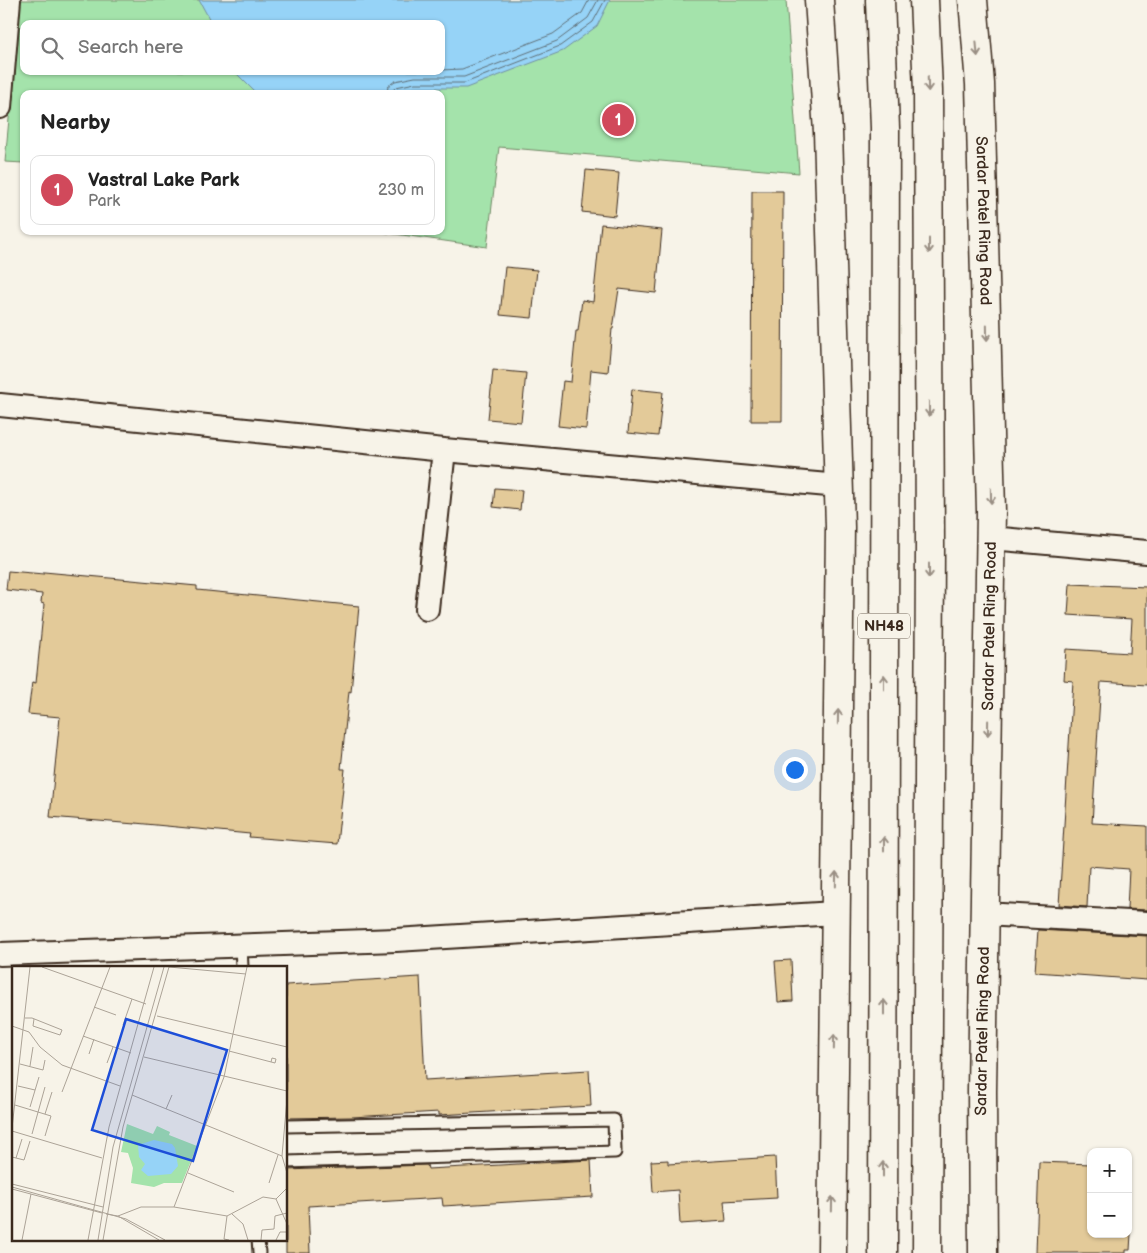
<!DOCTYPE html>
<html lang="en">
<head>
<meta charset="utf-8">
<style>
  :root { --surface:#fff; --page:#f6f6f6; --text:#222; --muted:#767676; --line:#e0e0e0; --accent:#d1495b }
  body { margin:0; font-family:"Balsamiq Sans",sans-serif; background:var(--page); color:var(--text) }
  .controls { position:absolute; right:15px; bottom:15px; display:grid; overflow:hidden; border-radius:10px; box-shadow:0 1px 4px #0004 }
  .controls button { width:45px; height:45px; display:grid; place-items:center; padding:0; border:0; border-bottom:1px solid var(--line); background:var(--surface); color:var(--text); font:25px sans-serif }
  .you { position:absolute; left:794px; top:769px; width:18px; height:18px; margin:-12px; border:4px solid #fff; border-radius:50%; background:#1a73e8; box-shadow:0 0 0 8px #1a73e833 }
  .badge { display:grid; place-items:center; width:32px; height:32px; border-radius:50%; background:var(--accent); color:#fff; font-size:16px; font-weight:700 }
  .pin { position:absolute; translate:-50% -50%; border:2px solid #fff; box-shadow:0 1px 5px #0006 }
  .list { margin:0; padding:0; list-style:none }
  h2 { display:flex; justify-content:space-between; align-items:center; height:65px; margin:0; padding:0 20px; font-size:21px }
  h2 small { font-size:16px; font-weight:400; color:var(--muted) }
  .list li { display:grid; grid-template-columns:32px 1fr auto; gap:15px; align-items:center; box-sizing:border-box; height:70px; margin:0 10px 10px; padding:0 10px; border:1px solid var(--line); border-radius:10px }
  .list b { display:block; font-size:19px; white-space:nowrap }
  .list p { margin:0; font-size:16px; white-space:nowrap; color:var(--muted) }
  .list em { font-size:16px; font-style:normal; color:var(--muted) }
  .icon { flex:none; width:28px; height:28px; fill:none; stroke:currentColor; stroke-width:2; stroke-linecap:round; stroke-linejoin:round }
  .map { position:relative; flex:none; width:1147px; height:1253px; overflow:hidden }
  .search { position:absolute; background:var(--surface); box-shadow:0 1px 4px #0004; left:20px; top:20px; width:425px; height:55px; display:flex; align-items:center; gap:12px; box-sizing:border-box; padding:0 18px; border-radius:10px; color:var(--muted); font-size:19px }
  .panel { position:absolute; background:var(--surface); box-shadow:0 1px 4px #0004; left:20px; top:90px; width:425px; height:145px; border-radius:10px }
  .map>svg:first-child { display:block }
</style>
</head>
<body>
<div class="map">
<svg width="1147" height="1253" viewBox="0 0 1147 1253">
  <rect width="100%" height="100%" fill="#f7f3e8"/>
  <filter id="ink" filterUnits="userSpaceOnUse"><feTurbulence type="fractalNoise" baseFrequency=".02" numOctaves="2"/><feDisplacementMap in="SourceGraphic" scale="10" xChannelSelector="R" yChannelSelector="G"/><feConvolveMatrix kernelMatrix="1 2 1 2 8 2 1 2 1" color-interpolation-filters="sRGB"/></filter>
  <g filter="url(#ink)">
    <!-- green -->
    <path fill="#a4e3ab" stroke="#708664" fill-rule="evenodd" d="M 20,0 L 786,0 L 799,173 L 499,147 L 487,247 L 374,231 L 441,231 L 441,94 L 24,94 L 24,163 L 5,162 ZM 24,24 L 441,24 L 441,71 L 24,71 Z"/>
    <!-- water -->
    <path fill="#96d3f7" stroke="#728fa0" d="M 199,0 L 610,0 L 597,26 L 563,51 L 466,88 L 415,88 L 385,94 L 257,94 L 234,71 L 441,71 L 441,24 L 212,24 Z"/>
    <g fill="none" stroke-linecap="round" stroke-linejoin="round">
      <!-- shore -->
      <path stroke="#5f6e75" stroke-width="1" d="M 441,70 L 462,69 L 553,34 L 582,13 L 589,0
        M 387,94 L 388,86 L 395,81 L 415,77 L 464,77 L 557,41 L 588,18 L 598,0
        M 393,94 L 393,90 L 396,87 L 415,83 L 465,83 L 560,46 L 593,22 L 605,0"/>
    </g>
    <!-- building -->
    <path fill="#e3ca99" stroke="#3b2a1e" d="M 586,170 L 619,173 L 615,216 L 582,212 Z
      M 752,191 L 783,191 L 782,421 L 751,421 Z
      M 601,224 L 662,230 L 656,293 L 619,289 L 613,329 L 612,329 L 608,372 L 591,370 L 586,429 L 558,426 L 563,381 L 571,382 L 576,331 L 578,331 L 582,300 L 593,302 Z
      M 505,267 L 537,270 L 532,318 L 500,315 Z
      M 493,370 L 526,373 L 521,422 L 488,419 Z
      M 632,389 L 663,392 L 658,436 L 628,433 Z
      M 495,488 L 522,490 L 520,510 L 493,507 Z
      M 8,571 L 44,574 L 44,572 L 197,586 L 197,590 L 359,606 L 351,692 L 349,691 L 341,769 L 345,769 L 337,844 L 249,837 L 250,834 L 135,823 L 135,824 L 50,817 L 60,717 L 28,714 L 32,682 L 36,683 L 44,604 L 41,603 L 42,594 L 6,590 Z
      M 1070,584 L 1147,587 L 1147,685 L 1101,682 L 1092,823 L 1147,826 L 1147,910 L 1127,909 L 1129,869 L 1089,866 L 1087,907 L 1059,905 L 1073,681 L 1064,680 L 1066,649 L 1130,653 L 1132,619 L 1068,615 Z
      M 1038,930 L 1147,936 L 1147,980 L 1035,972 Z
      M 791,960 L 793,1001 L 778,1002 L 775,961 Z
      M 420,977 L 425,1080 L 589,1070 L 591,1106 L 439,1115 L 439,1112 L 352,1117 L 286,1118 L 286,985 Z
      M 775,1157 L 777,1198 L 724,1201 L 726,1221 L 680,1224 L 678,1190 L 653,1192 L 651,1161 L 668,1160 L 668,1164 Z
      M 591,1160 L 593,1197 L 443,1206 L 442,1198 L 308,1206 L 310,1253 L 286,1253 L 286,1170 L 427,1165 L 428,1169 Z
      M 1039,1162 L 1091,1164 L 1091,1234 L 1131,1234 L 1130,1250 L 1126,1250 L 1126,1253 L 1036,1253 Z"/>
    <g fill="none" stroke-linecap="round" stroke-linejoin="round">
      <defs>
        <path id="lane" d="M 241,946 L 242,967
          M 286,1126 L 614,1120 L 615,1152 L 286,1162
          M 258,1239 L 259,1253"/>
        <path id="street" d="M 0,107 L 9,0
          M 0,405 L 444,450 L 839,486
          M 991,538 L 1147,552
          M 427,609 L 444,450
          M 984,914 L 1147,923
          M 0,954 L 396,940 L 835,913"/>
        <g id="secondary">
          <path d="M 819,0 L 828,132 L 840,527 L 832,1253"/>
          <path id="s1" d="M 973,0 L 980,84 L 991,511 L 982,1091 L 983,1253"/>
        </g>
        <path id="highway" d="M 880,0 L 885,128 L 883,1253
          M 924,0 L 928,91 L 930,544 L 927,1253"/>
      </defs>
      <!-- lane casing -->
      <use href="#lane" stroke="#3b2a1e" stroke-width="15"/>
      <!-- street casing -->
      <use href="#street" stroke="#3b2a1e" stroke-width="26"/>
      <!-- secondary casing -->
      <use href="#secondary" stroke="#3b2a1e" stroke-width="31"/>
      <!-- highway casing -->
      <use href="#highway" stroke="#3b2a1e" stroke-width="31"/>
      <!-- lane -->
      <use href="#lane" stroke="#f7f3e8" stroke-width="11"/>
      <!-- street -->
      <use href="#street" stroke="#f7f3e8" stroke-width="22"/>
      <!-- secondary -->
      <use href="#secondary" stroke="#f7f3e8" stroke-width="28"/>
      <!-- highway -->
      <use href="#highway" stroke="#f7f3e8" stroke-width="28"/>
    </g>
    <!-- one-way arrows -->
    <defs><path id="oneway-shaft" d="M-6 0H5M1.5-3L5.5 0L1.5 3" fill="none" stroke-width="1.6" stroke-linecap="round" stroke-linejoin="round" transform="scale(1.25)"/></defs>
    <g stroke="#998e83">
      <use href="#oneway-shaft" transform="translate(977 49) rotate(85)"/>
      <use href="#oneway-shaft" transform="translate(928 84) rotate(88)"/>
      <use href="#oneway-shaft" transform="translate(929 246) rotate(90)"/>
      <use href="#oneway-shaft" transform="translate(987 333) rotate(89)"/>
      <use href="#oneway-shaft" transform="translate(929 409) rotate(90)"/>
      <use href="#oneway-shaft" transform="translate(991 496) rotate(89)"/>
      <use href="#oneway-shaft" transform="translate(929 571) rotate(90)"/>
      <use href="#oneway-shaft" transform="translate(884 682) rotate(-90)"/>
      <use href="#oneway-shaft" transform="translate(838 717) rotate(-89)"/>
      <use href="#oneway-shaft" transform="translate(988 728) rotate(91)"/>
      <use href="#oneway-shaft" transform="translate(884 844) rotate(-90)"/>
      <use href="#oneway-shaft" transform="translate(836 879) rotate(-89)"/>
      <use href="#oneway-shaft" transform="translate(884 1007) rotate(-90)"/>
      <use href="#oneway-shaft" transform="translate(834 1042) rotate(-89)"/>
      <use href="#oneway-shaft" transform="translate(883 1169) rotate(-90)"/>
      <use href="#oneway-shaft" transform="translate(832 1204) rotate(-89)"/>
    </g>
  </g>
  <g text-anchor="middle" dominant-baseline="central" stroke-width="4" stroke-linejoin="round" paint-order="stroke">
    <!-- shield labels -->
    <rect fill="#f7f3e8" stroke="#73665b" stroke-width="1" x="858" y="613.5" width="52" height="25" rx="4"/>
    <g font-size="15" font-weight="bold" fill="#3b2a1e">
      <text x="884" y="626">NH48</text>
    </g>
    <!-- street labels -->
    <g font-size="16" fill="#3b2a1e" stroke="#f7f3e8">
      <text stroke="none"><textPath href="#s1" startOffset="221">Sardar Patel Ring Road</textPath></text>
      <text transform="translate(990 626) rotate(-89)">Sardar Patel Ring Road</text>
      <text transform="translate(983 1031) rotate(-89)">Sardar Patel Ring Road</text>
    </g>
  </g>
  <!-- overview -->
  <g transform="translate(12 966)">
    <rect width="275" height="275" fill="#f7f3e8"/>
    <path d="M 115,158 L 141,168 L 145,160 L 158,166 L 157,169 L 185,180 L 170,217 L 152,217 L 142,221 L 119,217 L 121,202 L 116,187 L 109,186 Z" fill="#a4e3ab"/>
    <path d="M 142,174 L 160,178 L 163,182 L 166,200 L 159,208 L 136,210 L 129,204 L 133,198 L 127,191 L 126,179 Z" fill="#96d3f7"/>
    <path fill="none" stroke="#aca397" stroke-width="1" d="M 30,1 L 134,38M 82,41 L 104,49M 145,50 L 275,81M 13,52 L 20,52 L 50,64 L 48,69 L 21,60 L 22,53M 111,59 L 120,33M 0,60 L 17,66 L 28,81 L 50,99 L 108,120M 71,70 L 119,87M 217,85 L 263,97 L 264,93 L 260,92 L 259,96M 77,88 L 82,73M 132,91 L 275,125M 95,97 L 101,81M 8,98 L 31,104 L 33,94M 18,100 L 21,81M 6,120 L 23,124M 50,126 L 98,1M 120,129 L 270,190 L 275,207M 3,139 L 39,150 L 33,170M 18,141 L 27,111M 154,143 L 160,129M 33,148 L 40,126M 0,162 L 18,1M 0,165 L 90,192M 20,168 L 33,121M 270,190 L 275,133M 0,191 L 12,194 L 18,175M 4,192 L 10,173M 176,207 L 222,226M 257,217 L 266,189M 0,218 L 91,241M 0,221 L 114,253 L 153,274M 0,223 L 90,247M 264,233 L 275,258M 162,241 L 215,250 L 251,231 L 264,233 L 275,222M 94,248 L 106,250 L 147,274M 220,248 L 231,258 L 236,274M 106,250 L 129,241 L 162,241 L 212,111 L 235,1M 215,250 L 212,273 L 217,274M 10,274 L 19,228M 76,274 L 97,161 L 142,1M 86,274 L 101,181 L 152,1M 91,274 L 111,161 L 157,1 L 234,8M 249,274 L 250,264 L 262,263 L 263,250 L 275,247M 264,274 L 268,266 L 275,266"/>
    <path fill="#1d4ed8" fill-opacity="0.15" stroke="#1d4ed8" stroke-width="2.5" d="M 114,53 L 215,84 L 181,195 L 80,164 Z"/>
    <rect width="275" height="275" fill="none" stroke="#3b2a1e" stroke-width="2.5"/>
  </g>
</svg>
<div class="controls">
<button>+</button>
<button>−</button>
</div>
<div class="you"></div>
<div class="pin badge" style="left:618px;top:120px">1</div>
<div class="search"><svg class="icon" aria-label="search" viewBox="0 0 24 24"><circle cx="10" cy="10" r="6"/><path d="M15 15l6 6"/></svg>Search here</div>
<section class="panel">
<h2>Nearby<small></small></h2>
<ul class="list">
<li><span class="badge">1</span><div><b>Vastral Lake Park</b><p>Park</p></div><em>230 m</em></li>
</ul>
</section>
</div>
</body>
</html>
